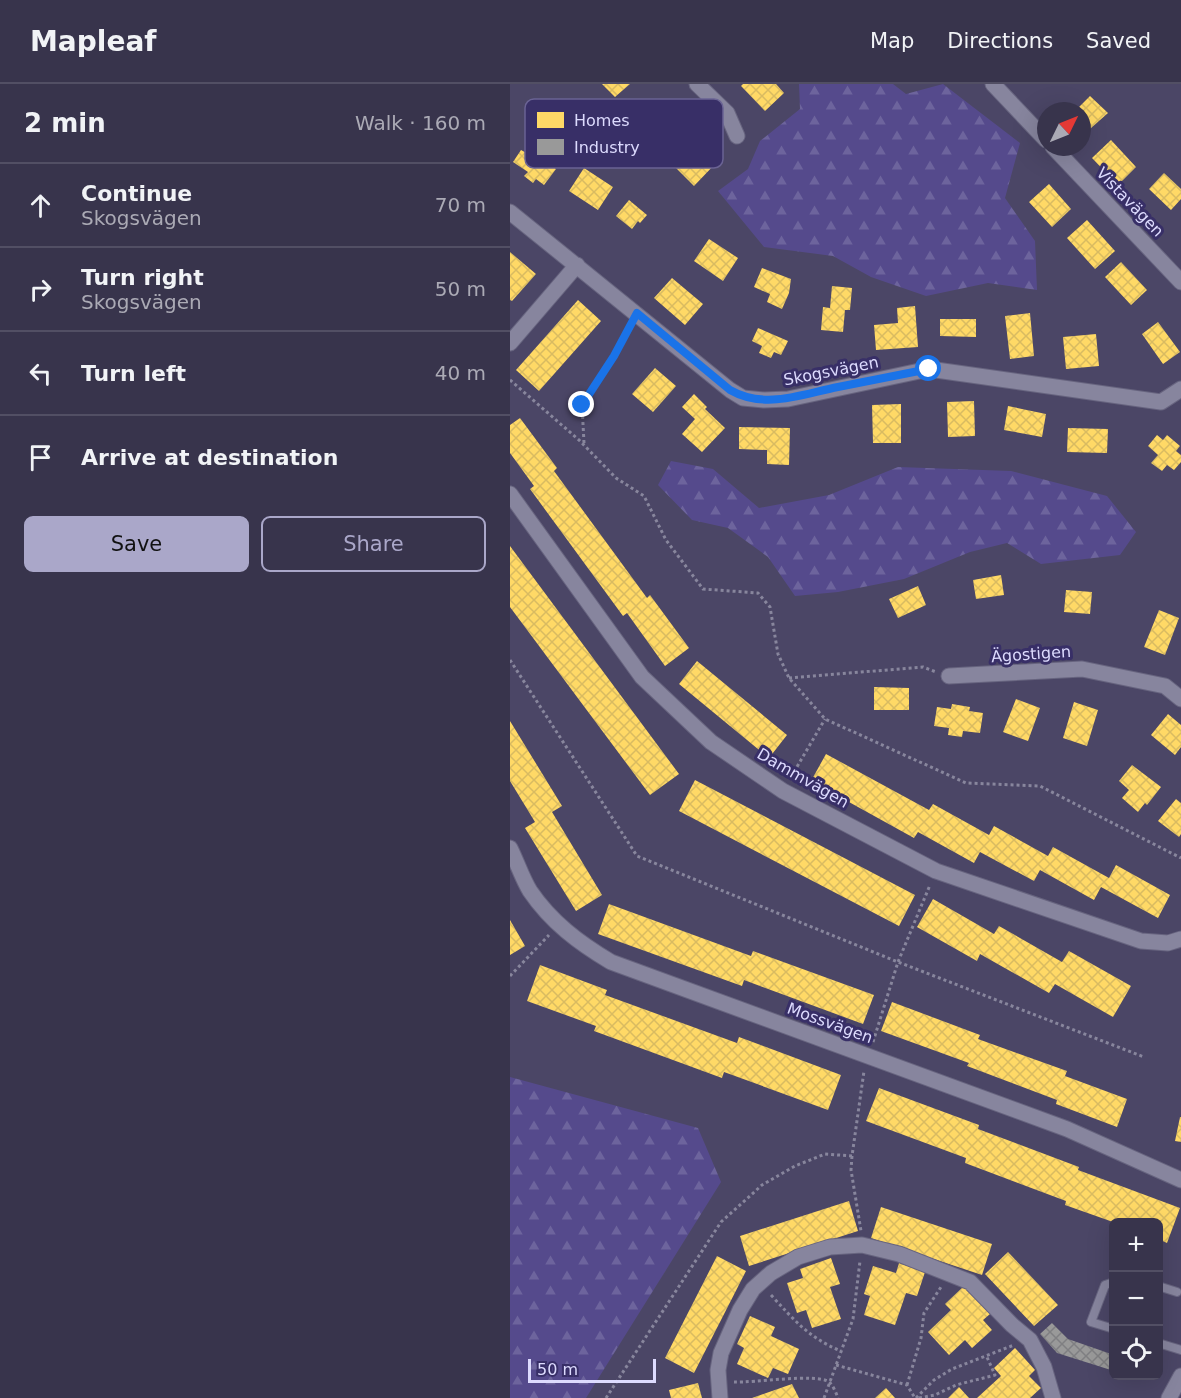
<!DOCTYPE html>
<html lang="en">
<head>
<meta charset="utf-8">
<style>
  :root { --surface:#38344c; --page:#3f3c53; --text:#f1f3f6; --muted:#abaab5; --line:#524f64; --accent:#aaa7c9 }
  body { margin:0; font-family:"DejaVu Sans",sans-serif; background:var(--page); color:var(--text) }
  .controls { position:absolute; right:18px; bottom:18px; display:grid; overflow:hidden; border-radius:9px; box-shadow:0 6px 24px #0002 }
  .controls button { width:54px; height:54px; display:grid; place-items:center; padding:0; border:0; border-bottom:2px solid var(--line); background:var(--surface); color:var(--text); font:30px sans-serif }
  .compass { position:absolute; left:527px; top:18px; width:54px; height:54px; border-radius:50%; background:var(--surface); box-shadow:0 6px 24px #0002; rotate:47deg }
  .scale { position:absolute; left:18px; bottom:15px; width:128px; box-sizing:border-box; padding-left:6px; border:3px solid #dddbfe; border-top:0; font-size:16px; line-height:21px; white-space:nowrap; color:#dddbfe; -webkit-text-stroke:4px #382f67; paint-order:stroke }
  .stop { position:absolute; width:18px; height:18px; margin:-14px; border:4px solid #1a73e8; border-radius:50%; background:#fff }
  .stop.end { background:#1a73e8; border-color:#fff; box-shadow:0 2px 6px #0008 }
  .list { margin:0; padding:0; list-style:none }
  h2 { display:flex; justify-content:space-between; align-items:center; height:78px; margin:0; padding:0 24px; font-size:26px }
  h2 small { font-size:20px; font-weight:400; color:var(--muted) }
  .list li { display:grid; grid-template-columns:39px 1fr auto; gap:18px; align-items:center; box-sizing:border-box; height:84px; padding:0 24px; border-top:2px solid var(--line) }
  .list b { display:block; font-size:22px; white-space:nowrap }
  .list p { margin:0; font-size:20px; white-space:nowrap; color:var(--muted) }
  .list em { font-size:20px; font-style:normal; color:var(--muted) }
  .actions { display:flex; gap:12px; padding:18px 24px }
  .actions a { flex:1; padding:14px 0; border:2px solid var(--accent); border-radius:9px; text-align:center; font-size:21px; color:var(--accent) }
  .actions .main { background:var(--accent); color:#111 }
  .icon { flex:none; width:33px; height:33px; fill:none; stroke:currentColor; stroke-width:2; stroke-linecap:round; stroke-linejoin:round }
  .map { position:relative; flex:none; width:671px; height:1314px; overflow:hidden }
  header { display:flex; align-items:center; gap:36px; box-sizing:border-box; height:84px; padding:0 30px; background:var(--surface); border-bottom:2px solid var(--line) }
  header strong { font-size:28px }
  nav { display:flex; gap:33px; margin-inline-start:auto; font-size:21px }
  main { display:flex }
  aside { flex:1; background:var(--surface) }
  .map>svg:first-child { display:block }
</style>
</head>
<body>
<header>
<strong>Mapleaf</strong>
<nav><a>Map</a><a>Directions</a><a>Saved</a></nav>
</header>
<main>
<aside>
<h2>2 min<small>Walk · 160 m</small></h2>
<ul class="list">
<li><svg class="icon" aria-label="ahead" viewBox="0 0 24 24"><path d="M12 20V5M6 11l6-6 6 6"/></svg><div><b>Continue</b><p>Skogsvägen</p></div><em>70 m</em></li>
<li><svg class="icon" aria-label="right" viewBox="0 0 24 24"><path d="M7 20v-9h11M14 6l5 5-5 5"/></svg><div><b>Turn right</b><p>Skogsvägen</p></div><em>50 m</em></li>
<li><svg class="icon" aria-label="left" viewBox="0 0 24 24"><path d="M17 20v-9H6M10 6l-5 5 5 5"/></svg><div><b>Turn left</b></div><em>40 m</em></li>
<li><svg class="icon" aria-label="arrive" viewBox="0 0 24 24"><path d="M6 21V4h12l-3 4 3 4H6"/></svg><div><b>Arrive at destination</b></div></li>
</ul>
<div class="actions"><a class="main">Save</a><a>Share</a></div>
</aside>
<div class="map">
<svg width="671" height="1314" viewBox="0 0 671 1314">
  <defs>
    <pattern id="forest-firs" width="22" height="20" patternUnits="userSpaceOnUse" patternTransform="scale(1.5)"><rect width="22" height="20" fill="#554a8c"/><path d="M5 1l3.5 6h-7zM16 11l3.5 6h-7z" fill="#6d649d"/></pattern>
    <pattern id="homes-cross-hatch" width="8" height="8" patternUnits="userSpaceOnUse" patternTransform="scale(1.5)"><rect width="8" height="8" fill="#ffd966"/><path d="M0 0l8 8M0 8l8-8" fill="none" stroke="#d9bb61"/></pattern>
    <pattern id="industry-cross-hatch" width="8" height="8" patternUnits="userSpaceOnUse" patternTransform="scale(1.5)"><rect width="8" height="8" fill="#999"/><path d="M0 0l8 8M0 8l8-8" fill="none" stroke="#7f7f82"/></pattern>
  </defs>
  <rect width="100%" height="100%" fill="#4b4666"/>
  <!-- forest -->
  <path fill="url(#forest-firs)" d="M 289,0 L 383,0 L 396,10 L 433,0 L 510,59 L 495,114 L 525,157 L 527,206 L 478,199 L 416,212 L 361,193 L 323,172 L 254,163 L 208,107 L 238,85 L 250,57 L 290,25 Z
    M 161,377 L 203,385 L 249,424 L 319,411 L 388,383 L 501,387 L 597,412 L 626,448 L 610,471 L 531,480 L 497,459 L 460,468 L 394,495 L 328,508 L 285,512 L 258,473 L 218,444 L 182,436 L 148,401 Z
    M 0,993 L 188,1044 L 211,1098 L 76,1314 L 0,1314 Z"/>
  <!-- homes -->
  <path fill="url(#homes-cross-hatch)" d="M 92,0 L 120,0 L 105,13 Z
    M 233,0 L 266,0 L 274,9 L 255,27 L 231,2 Z
    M 580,12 L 598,29 L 572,52 L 572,27 L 567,25 Z
    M 180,54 L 206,79 L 184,102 L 158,76 Z
    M 601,56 L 626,83 L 608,101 L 582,74 Z
    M 11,66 L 20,71 L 22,68 L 46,85 L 34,101 L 26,95 L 23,99 L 14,92 L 18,88 L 3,78 Z
    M 74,84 L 103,103 L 88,126 L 59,107 Z
    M 654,89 L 671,105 L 671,115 L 661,126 L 639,105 Z
    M 539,100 L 561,125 L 542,143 L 519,118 Z
    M 119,116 L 137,131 L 130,139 L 128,137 L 122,145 L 106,132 Z
    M 577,136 L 605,167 L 585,185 L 557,154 Z
    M 199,155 L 228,174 L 213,197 L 184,177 Z
    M 0,168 L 26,190 L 2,217 L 0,216 Z
    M 611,178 L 637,206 L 621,221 L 595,193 Z
    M 252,184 L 281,195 L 279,209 L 272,225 L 257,218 L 260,210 L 244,203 Z
    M 162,194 L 193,220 L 175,241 L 144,214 Z
    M 322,202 L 342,204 L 340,226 L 335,226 L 333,248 L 311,246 L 313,223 L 320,224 Z
    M 68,216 L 91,237 L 29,307 L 6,286 Z
    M 405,222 L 408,263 L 366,266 L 364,241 L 388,239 L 387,224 Z
    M 520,229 L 524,272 L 500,275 L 495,232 Z
    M 430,235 L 466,235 L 466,253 L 430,252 Z
    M 648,238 L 670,268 L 653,280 L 632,250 Z
    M 248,244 L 278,257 L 271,271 L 264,268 L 261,274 L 249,269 L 252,262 L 242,257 Z
    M 586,250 L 589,282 L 556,285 L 553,253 Z
    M 145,284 L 166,302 L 143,328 L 122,310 Z
    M 184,310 L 197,323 L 195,325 L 215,344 L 192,368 L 172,350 L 185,335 L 172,323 Z
    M 464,317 L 465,352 L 438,353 L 437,318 Z
    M 391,320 L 391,359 L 363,359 L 362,321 Z
    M 498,322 L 536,330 L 532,353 L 494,346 Z
    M 10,334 L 47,384 L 44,387 L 137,514 L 140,511 L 179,564 L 155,582 L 117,529 L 113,532 L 20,405 L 24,402 L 0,369 L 0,341 Z
    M 229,343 L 280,344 L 279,381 L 257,380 L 257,366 L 229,365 Z
    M 558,344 L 598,345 L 597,369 L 557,368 Z
    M 647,351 L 653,356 L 657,351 L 670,362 L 666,367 L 671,371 L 671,378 L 664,386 L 657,381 L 652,387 L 641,379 L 648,371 L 638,362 Z
    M 0,462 L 169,690 L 140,711 L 0,523 Z
    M 491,491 L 494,511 L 466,515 L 463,496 Z
    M 408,502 L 416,521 L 388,534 L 379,515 Z
    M 556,506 L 582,508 L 580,530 L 554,528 Z
    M 649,526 L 669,534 L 655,571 L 634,563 Z
    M 187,577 L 277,651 L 259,674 L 169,600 Z
    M 364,603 L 399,604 L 399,626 L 364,626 Z
    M 506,615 L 530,624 L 518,657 L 493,648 Z
    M 564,618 L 588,626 L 577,662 L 553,654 Z
    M 442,620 L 460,623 L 459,627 L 473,629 L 470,649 L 453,647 L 452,653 L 438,651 L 439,644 L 424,642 L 427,623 L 441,625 Z
    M 658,630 L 671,641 L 671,663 L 665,671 L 641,651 Z
    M 0,637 L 52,722 L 42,728 L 92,811 L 66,827 L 15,744 L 25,738 L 0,697 Z
    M 316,670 L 419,726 L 423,720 L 479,751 L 484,742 L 538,772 L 543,763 L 599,794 L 606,781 L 660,811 L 648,834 L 591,803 L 584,816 L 530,786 L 524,797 L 470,768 L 464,779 L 408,748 L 404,754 L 301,697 Z
    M 622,681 L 651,703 L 637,721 L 635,719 L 628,728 L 612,714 L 619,706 L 609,697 Z
    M 185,696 L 405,811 L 389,842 L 169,727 Z
    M 666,715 L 671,719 L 671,750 L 669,753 L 648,737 Z
    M 423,815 L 484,850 L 489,842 L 552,878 L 559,867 L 621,902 L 603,933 L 545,900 L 539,909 L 470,870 L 467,877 L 407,843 Z
    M 99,820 L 241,872 L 243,867 L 364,911 L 353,940 L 234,896 L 232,902 L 88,850 Z
    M 0,836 L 15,862 L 0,871 Z
    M 30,881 L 97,906 L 95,911 L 227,959 L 229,953 L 331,991 L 318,1026 L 214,988 L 212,994 L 84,947 L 86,942 L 17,917 Z
    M 382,918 L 470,951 L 468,955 L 557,987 L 555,992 L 617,1015 L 607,1043 L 546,1020 L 547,1016 L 457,982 L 459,979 L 371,947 Z
    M 369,1004 L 469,1041 L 468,1045 L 569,1083 L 568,1086 L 670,1124 L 657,1159 L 648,1155 L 648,1138 L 603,1138 L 555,1121 L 556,1117 L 455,1079 L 456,1074 L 356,1037 Z
    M 670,1033 L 671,1033 L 671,1058 L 665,1057 Z
    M 339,1117 L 348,1147 L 239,1182 L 230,1152 Z
    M 371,1123 L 482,1160 L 472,1191 L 361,1154 Z
    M 498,1168 L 548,1221 L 524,1242 L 475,1190 Z
    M 207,1172 L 236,1187 L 184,1289 L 155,1274 Z
    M 321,1174 L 330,1200 L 320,1203 L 331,1235 L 302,1244 L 296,1226 L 287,1229 L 277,1199 L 293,1194 L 290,1185 Z
    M 389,1179 L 415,1188 L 407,1212 L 396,1209 L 385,1241 L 354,1231 L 360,1212 L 354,1210 L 363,1182 L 386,1189 Z
    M 454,1202 L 480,1230 L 473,1236 L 482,1246 L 462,1264 L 455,1256 L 439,1271 L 418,1248 L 441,1226 L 435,1220 Z
    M 240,1232 L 265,1243 L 261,1252 L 289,1265 L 278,1290 L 263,1284 L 258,1294 L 227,1280 L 234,1264 L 227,1260 Z
    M 505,1264 L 525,1286 L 519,1292 L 531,1304 L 520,1314 L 467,1314 L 491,1292 L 484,1284 Z
    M 188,1299 L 192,1314 L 161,1314 L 159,1306 Z
    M 282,1300 L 289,1314 L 242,1314 Z
    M 449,1303 L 459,1314 L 438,1314 Z
    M 376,1304 L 385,1314 L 365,1314 Z"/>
  <!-- industry -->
  <path fill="url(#industry-cross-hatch)" d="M 542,1239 L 558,1255 L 604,1271 L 604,1287 L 547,1269 L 530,1250 Z"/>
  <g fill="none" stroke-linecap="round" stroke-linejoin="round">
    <defs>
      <path id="service" d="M 604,1198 L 595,1201 L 581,1238 L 604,1245
        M 648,1202 L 667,1208
        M 648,1259 L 671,1266"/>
      <path id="minor" d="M 187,0 L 217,29 L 227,52
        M 483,0 L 536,56
        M 543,63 L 671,198
        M 0,128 L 220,306 L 233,314 L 254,316 L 278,315 L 419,285 L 651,318 L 671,305
        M 0,259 L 67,181
        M 0,410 L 132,593 L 201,658 L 273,707 L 426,787 L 631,857 L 658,859 L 671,855
        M 439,592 L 572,585 L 655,602 L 671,615
        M 0,764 C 7,778 12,794 20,807 C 41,838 69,859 101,878 L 557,1045 L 671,1096
        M 210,1314 L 208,1286 L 211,1269 L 230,1226 L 243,1205 L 261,1189 L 288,1173 L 320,1163 L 352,1161 L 389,1170 L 460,1198 L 502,1241 L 520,1256 L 534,1283 L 543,1314
        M 659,1314 L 671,1292"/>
    </defs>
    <!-- service casing -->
    <use href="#service" stroke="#67647f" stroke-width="10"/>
    <!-- minor casing -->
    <use href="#minor" stroke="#67647f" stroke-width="17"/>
    <!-- path -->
    <path stroke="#88869d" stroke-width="3" stroke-dasharray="3 3" stroke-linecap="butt" d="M 0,296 L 69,356 L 106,394 L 134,412 L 156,456 L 193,505 L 248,509 L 260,523 L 268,570 L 279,594 L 315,635 L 456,699 L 530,702 L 671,774
      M 74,359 L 72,321 L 119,244
      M 0,576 L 127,772 L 388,878 L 634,973
      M 279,594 L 413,583 L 426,588
      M 281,693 L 315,635
      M 0,892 L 39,851
      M 363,958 L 388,878 L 420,801
      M 342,1072 L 341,1086 L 351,1147
      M 261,1211 C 284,1236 299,1254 331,1267
      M 326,1281 L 397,1301 L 405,1314
      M 224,1298 C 243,1299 307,1289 319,1298 C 323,1301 326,1309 328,1314
      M 397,1301 L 411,1254 L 414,1229 L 431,1203
      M 96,1314 L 211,1138 L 252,1101 L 285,1082 L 315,1070 L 342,1072 L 354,987
      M 314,1314 L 343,1235 L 350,1177
      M 406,1314 L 424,1296 L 442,1285 L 504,1261
      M 409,1314 L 425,1311 L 446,1301 L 485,1291 L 476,1271"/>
    <!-- service -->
    <use href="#service" stroke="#87859e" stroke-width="8"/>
    <!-- minor -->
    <use href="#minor" stroke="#87859e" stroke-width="15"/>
  </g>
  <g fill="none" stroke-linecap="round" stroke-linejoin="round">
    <!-- route -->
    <path stroke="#1a73e8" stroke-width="8" d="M 72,321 L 104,272 L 127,229 L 220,306 C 255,326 292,310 328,303 C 358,297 388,291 419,285"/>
  </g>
  <g text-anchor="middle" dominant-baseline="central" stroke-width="6" stroke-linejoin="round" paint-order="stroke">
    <!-- street labels -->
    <g font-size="16" fill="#dddbfe" stroke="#382f67">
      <text transform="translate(620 118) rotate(46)">Vistavägen</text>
      <text transform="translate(321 287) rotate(-11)">Skogsvägen</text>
      <text transform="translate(521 570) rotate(-4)">Ägostigen</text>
      <text transform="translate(293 694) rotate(30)">Dammvägen</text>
      <text transform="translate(320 939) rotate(20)">Mossvägen</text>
    </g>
  </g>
  <!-- legend -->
  <rect x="15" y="15" width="198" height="69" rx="9" fill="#382f67" stroke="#6a6394" stroke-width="1.5"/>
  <rect x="27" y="28" width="27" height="16" fill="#ffd966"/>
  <rect x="27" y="55" width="27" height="16" fill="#999"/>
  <g font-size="16" fill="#dddbfe">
    <text x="64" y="42">Homes</text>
    <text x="64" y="69">Industry</text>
  </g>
</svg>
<div class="controls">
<button>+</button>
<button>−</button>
<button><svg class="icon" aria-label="locate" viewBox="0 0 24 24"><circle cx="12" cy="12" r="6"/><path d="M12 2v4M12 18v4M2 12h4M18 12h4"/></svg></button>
</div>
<svg class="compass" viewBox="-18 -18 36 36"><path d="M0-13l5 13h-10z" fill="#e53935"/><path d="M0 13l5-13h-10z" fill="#abaab5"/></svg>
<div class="scale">50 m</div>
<div class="stop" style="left:419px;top:285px"></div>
<div class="stop end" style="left:72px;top:321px"></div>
</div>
</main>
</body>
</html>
